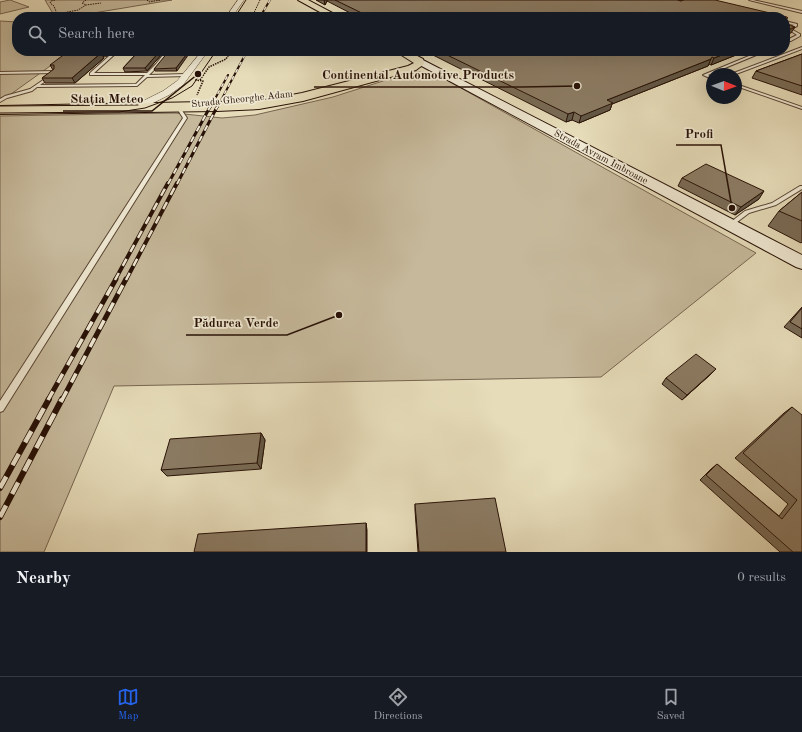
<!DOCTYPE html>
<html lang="en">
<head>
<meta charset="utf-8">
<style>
  :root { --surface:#171b24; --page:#242831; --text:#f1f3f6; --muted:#9ea1a6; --line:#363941; --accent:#2563eb }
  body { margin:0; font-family:"Old Standard TT",serif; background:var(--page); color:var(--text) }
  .compass { position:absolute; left:706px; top:68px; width:36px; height:36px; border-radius:50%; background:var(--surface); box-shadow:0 4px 16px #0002; rotate:91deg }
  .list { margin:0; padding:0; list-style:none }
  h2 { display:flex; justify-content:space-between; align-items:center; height:52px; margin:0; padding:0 16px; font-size:17px }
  h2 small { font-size:13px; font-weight:400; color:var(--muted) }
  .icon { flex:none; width:22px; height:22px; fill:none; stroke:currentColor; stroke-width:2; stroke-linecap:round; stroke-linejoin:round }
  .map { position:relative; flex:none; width:802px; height:552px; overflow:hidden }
  .search { position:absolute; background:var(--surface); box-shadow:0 4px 16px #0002; left:12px; right:12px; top:12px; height:44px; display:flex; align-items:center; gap:10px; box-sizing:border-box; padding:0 14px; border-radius:16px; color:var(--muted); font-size:15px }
  .sheet { height:124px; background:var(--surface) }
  nav { display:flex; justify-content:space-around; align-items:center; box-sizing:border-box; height:56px; border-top:1px solid var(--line); background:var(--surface); font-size:11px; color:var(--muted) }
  nav a { display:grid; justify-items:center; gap:2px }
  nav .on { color:var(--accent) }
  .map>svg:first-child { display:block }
</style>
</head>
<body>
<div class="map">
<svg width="802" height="552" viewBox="0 0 802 552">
  <rect width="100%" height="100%" fill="#e6dcb9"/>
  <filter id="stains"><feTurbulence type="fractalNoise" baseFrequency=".005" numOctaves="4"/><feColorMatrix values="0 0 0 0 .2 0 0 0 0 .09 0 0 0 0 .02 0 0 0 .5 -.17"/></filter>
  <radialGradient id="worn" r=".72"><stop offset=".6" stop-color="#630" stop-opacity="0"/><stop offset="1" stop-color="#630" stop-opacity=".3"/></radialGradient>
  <!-- green -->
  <path fill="#c6b99b" stroke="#776550" d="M 10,0 L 29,7 L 0,14 L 0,2 Z
    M 45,0 L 172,0 L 69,17 L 55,17 Z
    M 0,21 L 17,22 L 17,51 L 71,51 L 0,102 Z
    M 411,72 L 423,72 L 443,78 L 756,253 L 601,377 L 114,386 L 44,552 L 0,552 L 0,116 L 175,113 L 222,118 L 255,115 L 333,97 Z"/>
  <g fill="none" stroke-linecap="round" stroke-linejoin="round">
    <defs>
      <path id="service" d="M 749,0 L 753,0 L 802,11 L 802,13 Z
        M 785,21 L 797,24 L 797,26 L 791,29 L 800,34 L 800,36 L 791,41 L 789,41 L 789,39 L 797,35 L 788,29 L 794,25 L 785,23 Z
        M 802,47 L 802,49 L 736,74 L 731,74 Z
        M 166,51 L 170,51 L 158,66 L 149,75 L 187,74 L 189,75 L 188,76 L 147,77 L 137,86 L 37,87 L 32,91 L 7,98 L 0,102 L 0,99 L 5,96 L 30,89 L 49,76 L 51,77 L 50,78 L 40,85 L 136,84 L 145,75 L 90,75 L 90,73 L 109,56 L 96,56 L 95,54 L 112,54 L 114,55 L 94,73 L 147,73 L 156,64 Z
        M 761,51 L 766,51 L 708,75 L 712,77 L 712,79 L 703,75 Z
        M 56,71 L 56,73 L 55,73 L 0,74 L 0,72 Z
        M 736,84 L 802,107 L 802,109 L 736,86 Z
        M 177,106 L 179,106 L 187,118 L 3,411 L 0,412 L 0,401 L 183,118 L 176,107 Z
        M 800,186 L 802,186 L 802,189 L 776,205 L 749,213 L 732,226 L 730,227 L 727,225 L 745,211 L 772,203 Z"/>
      <path id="minor" d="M 238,0 L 244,0 L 232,17 L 226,17 Z
        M 202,51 L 208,51 L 183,85 L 169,95 L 139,110 L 133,110 L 132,108 L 133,106 L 163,91 L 177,81 Z"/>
      <path id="secondary" d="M 419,58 L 802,255 L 802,269 L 796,267 L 416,63 L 414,61 L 416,59 Z"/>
      <path id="primary" d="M 298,0 L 308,0 L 340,17 L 329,17 Z
        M 395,51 L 408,51 L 423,59 L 424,64 L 416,70 L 303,101 L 259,109 L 217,111 L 0,114 L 0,106 L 259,101 L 302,93 L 408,66 L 414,63 Z"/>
    </defs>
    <!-- service casing -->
    <use href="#service" stroke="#584433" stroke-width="2"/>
    <!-- minor casing -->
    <use href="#minor" stroke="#584433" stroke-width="1"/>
    <!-- secondary casing -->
    <use href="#secondary" stroke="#281106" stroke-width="2"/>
    <!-- primary casing -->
    <use href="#primary" stroke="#281106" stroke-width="2"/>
    <!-- path-far1 -->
    <path stroke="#281106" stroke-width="1" stroke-dasharray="1.5 1" stroke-linecap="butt" d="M 55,0 L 51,1 L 50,3 L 54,6 L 57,14 L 78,10 L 86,5 L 101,3
      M 86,0 L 82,3 L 86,5
      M 147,0 L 149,2 L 161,0
      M 252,17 L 260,0"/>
    <!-- path -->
    <path stroke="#281106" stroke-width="1.5" stroke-dasharray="1.5 1" stroke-linecap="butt" d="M 195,80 L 203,81 L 197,95
      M 200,80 L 209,67 L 226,59 L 231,51"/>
    <!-- service -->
    <use href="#service" fill="#efe8d2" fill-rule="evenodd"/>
    <!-- minor -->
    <use href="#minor" fill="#efe8d2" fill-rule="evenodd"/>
    <!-- secondary -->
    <use href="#secondary" fill="#efe8d2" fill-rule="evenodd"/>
    <!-- primary -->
    <use href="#primary" fill="#e6dcb9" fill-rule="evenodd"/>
    <!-- tram -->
    <path stroke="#281106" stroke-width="1" d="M 235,17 L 246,0
      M 0,106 L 138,105
      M 0,113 L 119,112 L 145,108 L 172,98 L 192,86 L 216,51"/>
    <defs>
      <path id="rail-far4" d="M 260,17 L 270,0
        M 210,108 L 228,75
        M 217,108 L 247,51"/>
      <path id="rail-far3" d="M 168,184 L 210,107
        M 177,184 L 217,107"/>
      <path id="rail-far2" d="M 115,280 L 168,183
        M 126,280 L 177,183"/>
      <path id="rail-far1" d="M 48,400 L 116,279
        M 62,400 L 126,279"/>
      <path id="rail" d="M 0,488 L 49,399
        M 0,517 L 62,399"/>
    </defs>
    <!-- rail-far4 casing -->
    <use href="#rail-far4" stroke="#281106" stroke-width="2"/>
    <!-- rail-far3 casing -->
    <use href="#rail-far3" stroke="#281106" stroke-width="3"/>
    <!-- rail-far2 casing -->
    <use href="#rail-far2" stroke="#281106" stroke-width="4"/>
    <!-- rail-far1 casing -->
    <use href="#rail-far1" stroke="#281106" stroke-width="5"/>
    <!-- rail casing -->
    <use href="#rail" stroke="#281106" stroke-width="6"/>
    <!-- rail-far4 -->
    <use href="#rail-far4" stroke="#efe8d2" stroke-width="1.5" stroke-dasharray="4" stroke-linecap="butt"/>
    <!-- rail-far3 -->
    <use href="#rail-far3" stroke="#efe8d2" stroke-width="2" stroke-dasharray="6" stroke-linecap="butt"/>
    <!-- rail-far2 -->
    <use href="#rail-far2" stroke="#efe8d2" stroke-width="2.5" stroke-dasharray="8" stroke-linecap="butt"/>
    <!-- rail-far1 -->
    <use href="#rail-far1" stroke="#efe8d2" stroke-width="3.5" stroke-dasharray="10" stroke-linecap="butt"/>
    <!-- rail -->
    <use href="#rail" stroke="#efe8d2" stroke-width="4.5" stroke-dasharray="13" stroke-linecap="butt"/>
  </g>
  <!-- wall -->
  <path fill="#786a55" stroke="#281106" d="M 316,0 L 677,0 L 785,17 L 358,17 L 327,1 L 325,5 Z
    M 139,51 L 161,51 L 162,54 L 147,71 L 125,72 L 123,68 Z
    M 173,51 L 177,71 L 155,71 L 154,69 Z
    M 425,51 L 746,51 L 711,65 L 709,64 L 708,66 L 612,104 L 610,110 L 579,123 L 572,120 L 566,122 Z
    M 101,53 L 104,58 L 75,83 L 45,83 L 42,78 L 54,70 L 53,70 L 50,65 Z
    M 802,54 L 802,95 L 752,78 L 756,71 Z
    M 682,178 L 759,199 L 735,215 L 678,186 Z
    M 802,192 L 802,242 L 801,243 L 768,226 L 779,211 Z
    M 802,307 L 802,338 L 784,327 Z
    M 716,369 L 711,374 L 682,400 L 662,384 L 666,378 Z
    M 792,407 L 802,552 L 780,552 L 700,480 L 711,469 L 717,464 L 779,516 L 788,504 L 735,458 L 784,413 Z
    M 261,433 L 265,440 L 261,469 L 167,476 L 161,470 Z
    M 415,504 L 506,552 L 418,552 L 415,510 Z"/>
  <!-- shaded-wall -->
  <path fill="#615645" stroke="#281106" d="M 324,0 L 327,0 L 327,1 L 325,5 Z
    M 795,27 L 791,33 L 785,35 L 785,31 Z
    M 160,51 L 161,51 L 162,54 L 147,71 L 145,68 Z
    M 189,51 L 191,51 L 177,71 L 176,68 Z
    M 732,51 L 746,51 L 711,65 L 714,58 Z
    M 101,53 L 104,58 L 75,83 L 72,78 Z
    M 711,59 L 708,66 L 612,104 L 610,110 L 579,123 L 581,116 L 607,100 Z
    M 574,112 L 572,120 L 566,122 L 568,114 Z
    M 764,191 L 759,199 L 735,215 L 741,207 Z
    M 716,369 L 711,374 L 682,400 L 687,395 Z
    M 261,433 L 265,440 L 261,469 L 257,463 Z
    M 366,523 L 367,530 L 367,552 L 366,552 Z"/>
  <!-- building -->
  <path fill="#8b7b63" stroke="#281106" d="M 335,0 L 677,0 L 681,1 L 684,0 L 715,0 L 787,17 L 788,18 L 785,19 L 785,17 L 370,17 Z
    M 785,24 L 795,27 L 785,31 Z
    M 139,51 L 160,51 L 145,68 L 123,68 Z
    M 169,51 L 189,51 L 176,68 L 154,69 Z
    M 439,51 L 732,51 L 714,58 L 712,57 L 711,59 L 607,100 L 613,103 L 581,116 L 574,112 L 568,114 Z
    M 66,53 L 101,53 L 72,78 L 42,78 L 54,69 L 54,65 L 50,65 Z
    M 802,54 L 802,86 L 756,71 Z
    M 706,164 L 764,191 L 741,207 L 682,178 Z
    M 802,192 L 802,221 L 779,211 Z
    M 802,308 L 802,329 L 790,322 Z
    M 696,354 L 716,369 L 687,395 L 666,378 Z
    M 792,407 L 802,415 L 802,552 L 793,552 L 706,475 L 717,464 L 782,519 L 797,500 L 743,453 Z
    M 261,433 L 257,463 L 161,470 L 170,439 Z
    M 495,498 L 506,552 L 419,552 L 415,504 Z
    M 366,523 L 366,552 L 194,552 L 198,534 Z"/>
  <g text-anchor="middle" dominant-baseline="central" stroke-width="3.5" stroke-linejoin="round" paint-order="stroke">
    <!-- far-street labels -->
    <g font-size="10" fill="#281106" stroke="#efe8d2">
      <text transform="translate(242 99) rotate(-6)">Strada Gheorghe Adam</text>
      <text transform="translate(601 157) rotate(28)">Strada Avram Imbroane</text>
    </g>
  </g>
  <!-- callouts -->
  <path fill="none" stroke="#281106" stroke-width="1.5" d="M577 86L522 87H314M198 74L152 111H63M732 208L721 145H676M339 315L287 335H186"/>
  <g fill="#281106" stroke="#efe8d2" stroke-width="1.5">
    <circle cx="577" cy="86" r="4"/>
    <circle cx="198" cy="74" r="4"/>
    <circle cx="732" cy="208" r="4"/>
    <circle cx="339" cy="315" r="4"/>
  </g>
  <g font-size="13" text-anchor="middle" font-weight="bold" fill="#281106" stroke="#efe8d2" stroke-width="3.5" stroke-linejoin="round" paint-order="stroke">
    <text x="418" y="79">Continental Automotive Products</text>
    <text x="107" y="103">Stația Meteo</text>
    <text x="699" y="138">Profi</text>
    <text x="236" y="327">Pădurea Verde</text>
  </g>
  <rect width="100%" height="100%" filter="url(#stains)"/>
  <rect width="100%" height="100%" fill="url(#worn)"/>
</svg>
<svg class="compass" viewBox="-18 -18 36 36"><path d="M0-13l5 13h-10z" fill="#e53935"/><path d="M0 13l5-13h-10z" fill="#9ea1a6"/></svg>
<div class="search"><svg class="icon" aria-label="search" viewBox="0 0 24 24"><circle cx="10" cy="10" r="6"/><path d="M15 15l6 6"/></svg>Search here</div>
</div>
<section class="sheet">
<h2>Nearby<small>0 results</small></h2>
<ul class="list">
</ul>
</section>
<nav>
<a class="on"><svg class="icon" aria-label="map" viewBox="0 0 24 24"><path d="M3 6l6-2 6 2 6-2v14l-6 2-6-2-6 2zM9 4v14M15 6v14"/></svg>Map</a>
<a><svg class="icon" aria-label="directions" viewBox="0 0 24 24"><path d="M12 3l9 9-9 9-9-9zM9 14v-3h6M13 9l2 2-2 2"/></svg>Directions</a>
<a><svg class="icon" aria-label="saved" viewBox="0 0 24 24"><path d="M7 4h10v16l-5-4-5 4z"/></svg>Saved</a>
</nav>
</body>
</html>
